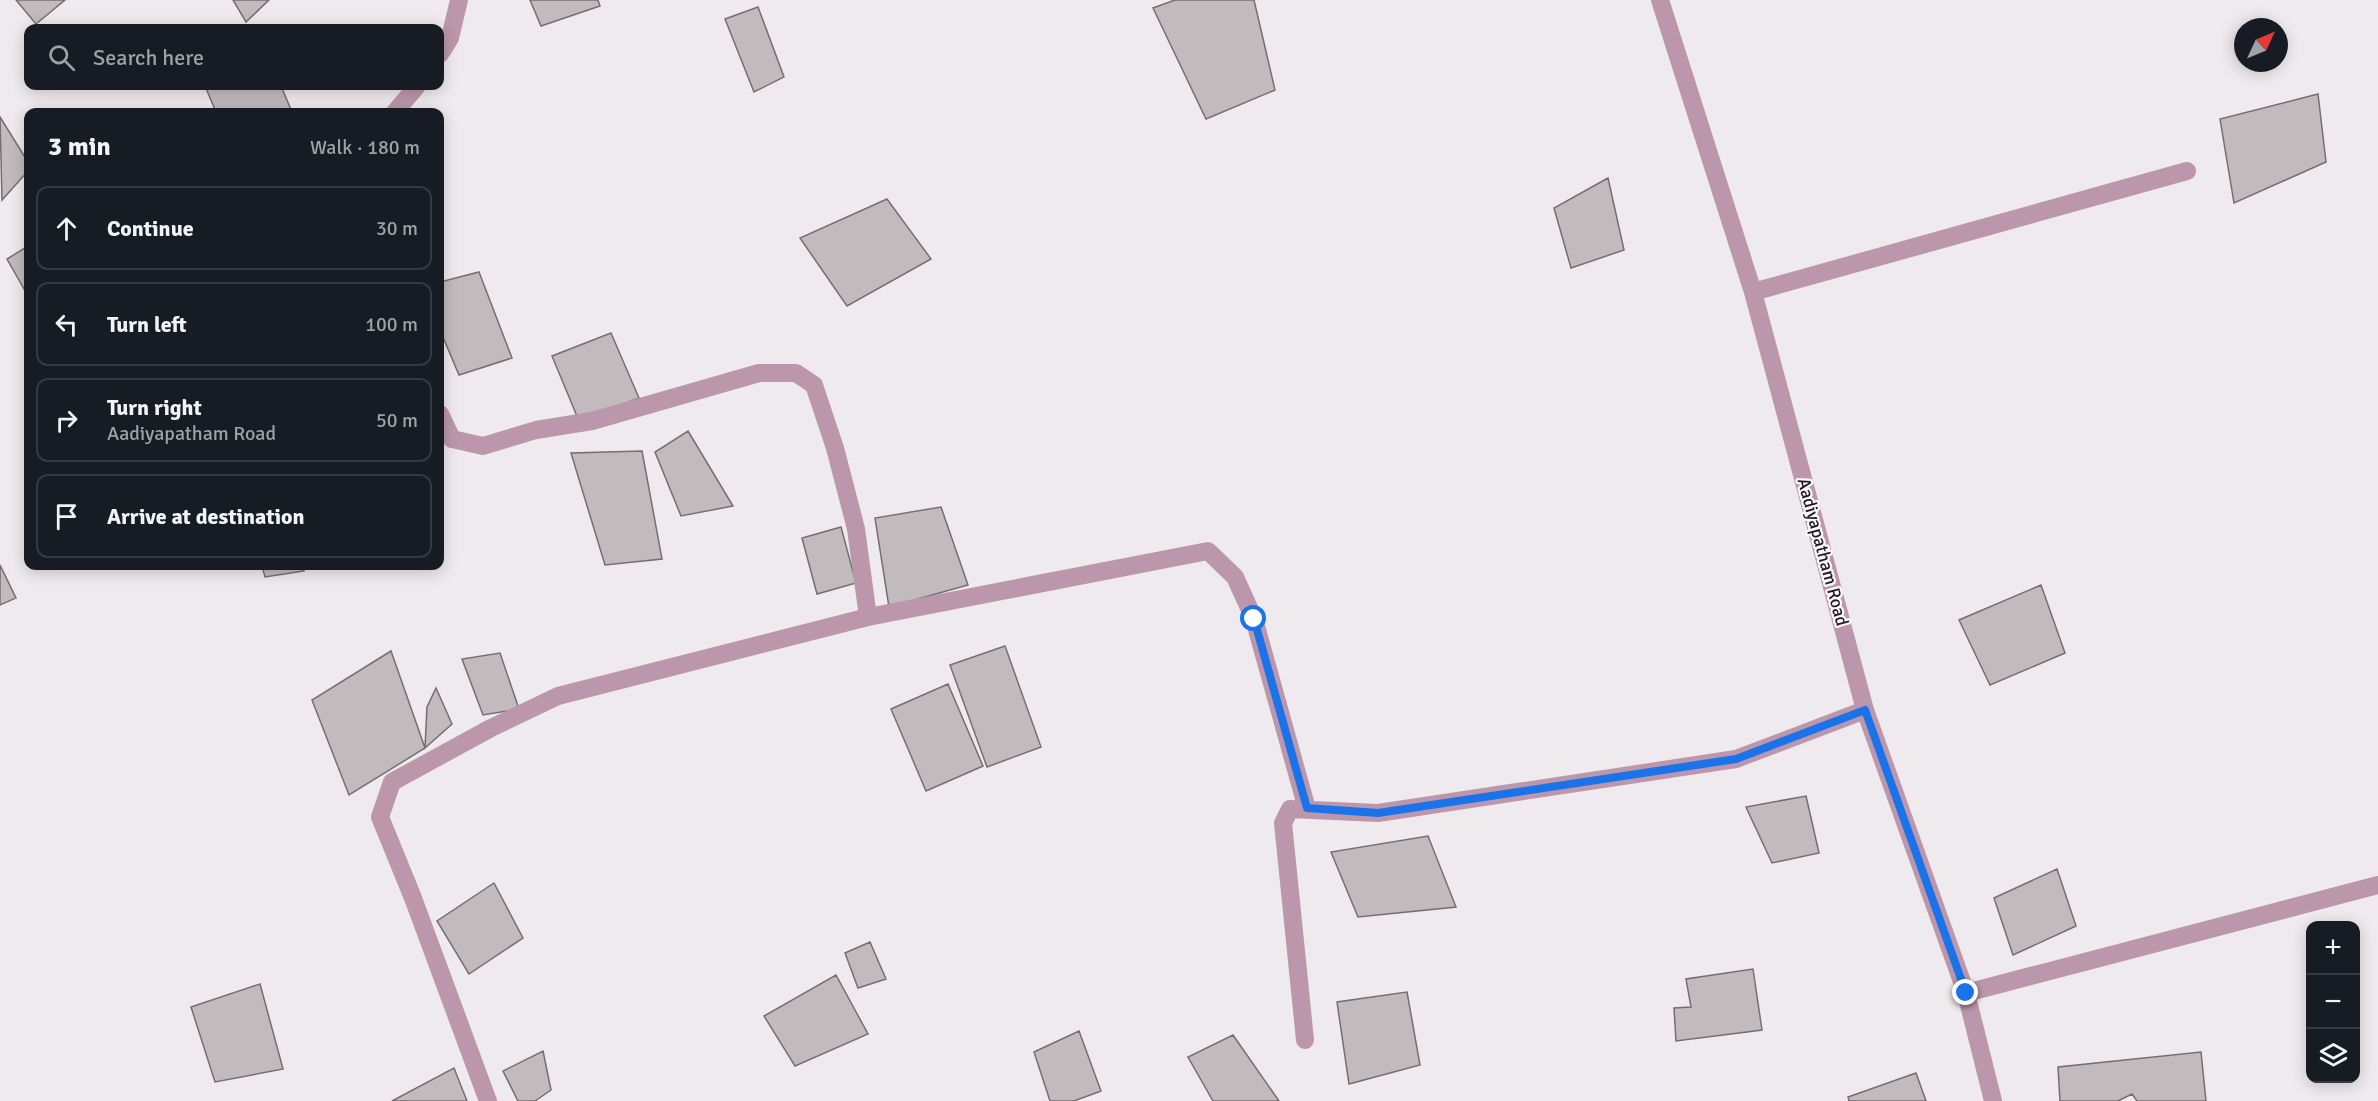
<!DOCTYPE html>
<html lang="en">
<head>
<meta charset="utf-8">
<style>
  :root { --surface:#171b24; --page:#242831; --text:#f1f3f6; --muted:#9ea1a6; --line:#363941 }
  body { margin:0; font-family:Signika,sans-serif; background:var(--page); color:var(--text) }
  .controls { position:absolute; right:18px; bottom:18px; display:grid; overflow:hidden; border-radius:12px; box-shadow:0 3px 15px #0003 }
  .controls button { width:54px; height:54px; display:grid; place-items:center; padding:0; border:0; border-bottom:2px solid var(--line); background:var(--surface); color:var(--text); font:30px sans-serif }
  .compass { position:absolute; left:2234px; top:18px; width:54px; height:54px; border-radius:50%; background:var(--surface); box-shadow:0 3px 15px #0003; rotate:46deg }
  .stop { position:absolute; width:18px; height:18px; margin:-14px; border:4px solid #1a73e8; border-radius:50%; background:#fff }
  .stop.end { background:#1a73e8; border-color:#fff; box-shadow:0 2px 6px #0008 }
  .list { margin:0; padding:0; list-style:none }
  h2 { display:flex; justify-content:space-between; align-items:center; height:78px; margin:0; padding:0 24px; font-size:26px }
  h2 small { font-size:20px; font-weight:400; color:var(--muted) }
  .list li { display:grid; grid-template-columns:39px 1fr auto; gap:18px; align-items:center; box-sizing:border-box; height:84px; margin:0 12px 12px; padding:0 12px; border:2px solid var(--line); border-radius:12px }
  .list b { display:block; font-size:22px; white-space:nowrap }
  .list p { margin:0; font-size:20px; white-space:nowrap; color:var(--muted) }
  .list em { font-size:20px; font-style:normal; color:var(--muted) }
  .icon { flex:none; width:33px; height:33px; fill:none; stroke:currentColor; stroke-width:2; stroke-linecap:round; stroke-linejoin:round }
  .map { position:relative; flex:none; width:2378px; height:1101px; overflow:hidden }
  .search { position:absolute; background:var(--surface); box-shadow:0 3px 15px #0003; left:24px; top:24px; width:420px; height:66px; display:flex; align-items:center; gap:15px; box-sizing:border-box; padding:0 21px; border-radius:12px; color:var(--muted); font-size:22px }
  .panel { position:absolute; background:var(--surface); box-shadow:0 3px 15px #0003; left:24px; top:108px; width:420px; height:462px; border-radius:12px }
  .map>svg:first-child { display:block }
</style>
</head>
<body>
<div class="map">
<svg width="2378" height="1101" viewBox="0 0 2378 1101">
  <rect width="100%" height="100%" fill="#efeaee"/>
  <!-- building -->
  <path fill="#c1bbbe" stroke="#756f71" stroke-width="1.5" d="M 16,0 L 65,0 L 36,24 Z
    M 233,0 L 269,0 L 246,22 Z
    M 530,0 L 598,0 L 600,6 L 541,26 Z
    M 1175,0 L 1254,0 L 1275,90 L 1206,119 L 1153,8 Z
    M 758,7 L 784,77 L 754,92 L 725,19 Z
    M 205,86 L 281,86 L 292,112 L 216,112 Z
    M 2318,94 L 2326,162 L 2234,203 L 2220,119 Z
    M 0,117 L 28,162 L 28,171 L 2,200 Z
    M 1608,178 L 1624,250 L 1571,268 L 1554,208 Z
    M 887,199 L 931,259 L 847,306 L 800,238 Z
    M 28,246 L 28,296 L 7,259 Z
    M 479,272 L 512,358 L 459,375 L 440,330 L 440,282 Z
    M 611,333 L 639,398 L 579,421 L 552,356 Z
    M 688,431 L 733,506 L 681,516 L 655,452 Z
    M 642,451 L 662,559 L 605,565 L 571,453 Z
    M 941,507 L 968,585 L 889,607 L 875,518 Z
    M 841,527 L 856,583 L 817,594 L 802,538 Z
    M 0,565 L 16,598 L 0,605 Z
    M 262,566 L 302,566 L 304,571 L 265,577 Z
    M 2041,585 L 2065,653 L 1990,685 L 1959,620 Z
    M 1005,646 L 1041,747 L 987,767 L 950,665 Z
    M 391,651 L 425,748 L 349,795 L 312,700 Z
    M 500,653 L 519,709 L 483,715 L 462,659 Z
    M 948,684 L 983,766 L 926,791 L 891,709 Z
    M 436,688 L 452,724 L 425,748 L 427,707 Z
    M 1806,796 L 1819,853 L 1772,863 L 1746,807 Z
    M 1428,836 L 1456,907 L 1358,917 L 1331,852 Z
    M 2057,869 L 2076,926 L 2013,955 L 1994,898 Z
    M 494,883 L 523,938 L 469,974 L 437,921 Z
    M 870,942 L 886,979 L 858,988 L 845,953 Z
    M 1753,969 L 1762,1030 L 1676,1041 L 1674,1008 L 1691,1007 L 1686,979 Z
    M 836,975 L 868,1034 L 795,1066 L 764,1016 Z
    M 260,984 L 283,1069 L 215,1082 L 191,1007 Z
    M 1407,992 L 1420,1065 L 1349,1084 L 1337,1002 Z
    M 1079,1031 L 1101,1091 L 1074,1101 L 1050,1101 L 1034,1052 Z
    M 1233,1035 L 1279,1101 L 1213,1101 L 1188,1057 Z
    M 543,1051 L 551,1090 L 535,1101 L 518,1101 L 503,1071 Z
    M 2201,1052 L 2206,1101 L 2137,1101 L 2132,1094 L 2118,1101 L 2060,1101 L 2058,1067 Z
    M 454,1068 L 467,1101 L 392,1101 Z
    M 1916,1073 L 1926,1101 L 1849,1101 L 1848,1097 Z"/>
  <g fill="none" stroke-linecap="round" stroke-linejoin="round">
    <!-- minor -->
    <path stroke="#bc97ab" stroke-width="18" d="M 1660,0 L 1753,292 L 1865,710 L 1966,993 L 1993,1101
      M 440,54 L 450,38 L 459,0
      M 395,112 L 417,86
      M 1753,292 L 2187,171
      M 440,414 L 452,439 L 483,446 L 536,430 L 592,421 L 759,373 L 796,373 L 814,385 L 835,448 L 856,529 L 868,617
      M 1966,993 L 2378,885
      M 1305,1040 L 1283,823 L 1290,809 L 1378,813 L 1736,759 L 1865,710
      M 488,1101 L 413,898 L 380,817 L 392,782 L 491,728 L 558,696 L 868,617 L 1208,551 L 1235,577 L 1254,619 L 1307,809"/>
  </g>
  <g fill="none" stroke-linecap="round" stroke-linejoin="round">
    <!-- route -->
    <path stroke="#1a73e8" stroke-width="8" d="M 1254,619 L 1307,808 L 1378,813 L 1736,759 L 1865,710 L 1966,993"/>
  </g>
  <g text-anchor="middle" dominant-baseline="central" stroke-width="4.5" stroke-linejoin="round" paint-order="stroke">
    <!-- street labels -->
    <g font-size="18" fill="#1e1c1e" stroke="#fcf7fc">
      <text transform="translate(1823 552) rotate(75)">Aadiyapatham Road</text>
    </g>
  </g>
</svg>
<div class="controls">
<button>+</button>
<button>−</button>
<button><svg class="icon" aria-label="layers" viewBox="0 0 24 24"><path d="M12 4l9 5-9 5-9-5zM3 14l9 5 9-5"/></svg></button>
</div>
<svg class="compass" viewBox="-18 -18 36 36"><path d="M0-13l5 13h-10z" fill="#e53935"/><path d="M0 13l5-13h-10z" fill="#9ea1a6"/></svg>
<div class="stop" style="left:1254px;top:619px"></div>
<div class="stop end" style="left:1966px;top:993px"></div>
<div class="search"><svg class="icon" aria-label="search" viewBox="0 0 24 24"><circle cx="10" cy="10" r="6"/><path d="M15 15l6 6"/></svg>Search here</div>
<section class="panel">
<h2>3 min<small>Walk · 180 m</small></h2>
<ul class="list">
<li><svg class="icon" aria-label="ahead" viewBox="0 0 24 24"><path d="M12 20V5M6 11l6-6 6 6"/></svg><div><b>Continue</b></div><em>30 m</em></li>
<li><svg class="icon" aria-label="left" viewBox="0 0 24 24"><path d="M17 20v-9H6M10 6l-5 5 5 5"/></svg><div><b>Turn left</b></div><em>100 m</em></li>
<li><svg class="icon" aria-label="right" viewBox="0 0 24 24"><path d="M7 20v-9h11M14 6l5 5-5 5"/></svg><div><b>Turn right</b><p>Aadiyapatham Road</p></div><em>50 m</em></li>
<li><svg class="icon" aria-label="arrive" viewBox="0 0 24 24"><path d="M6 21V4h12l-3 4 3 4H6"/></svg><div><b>Arrive at destination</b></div></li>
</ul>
</section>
</div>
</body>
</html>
